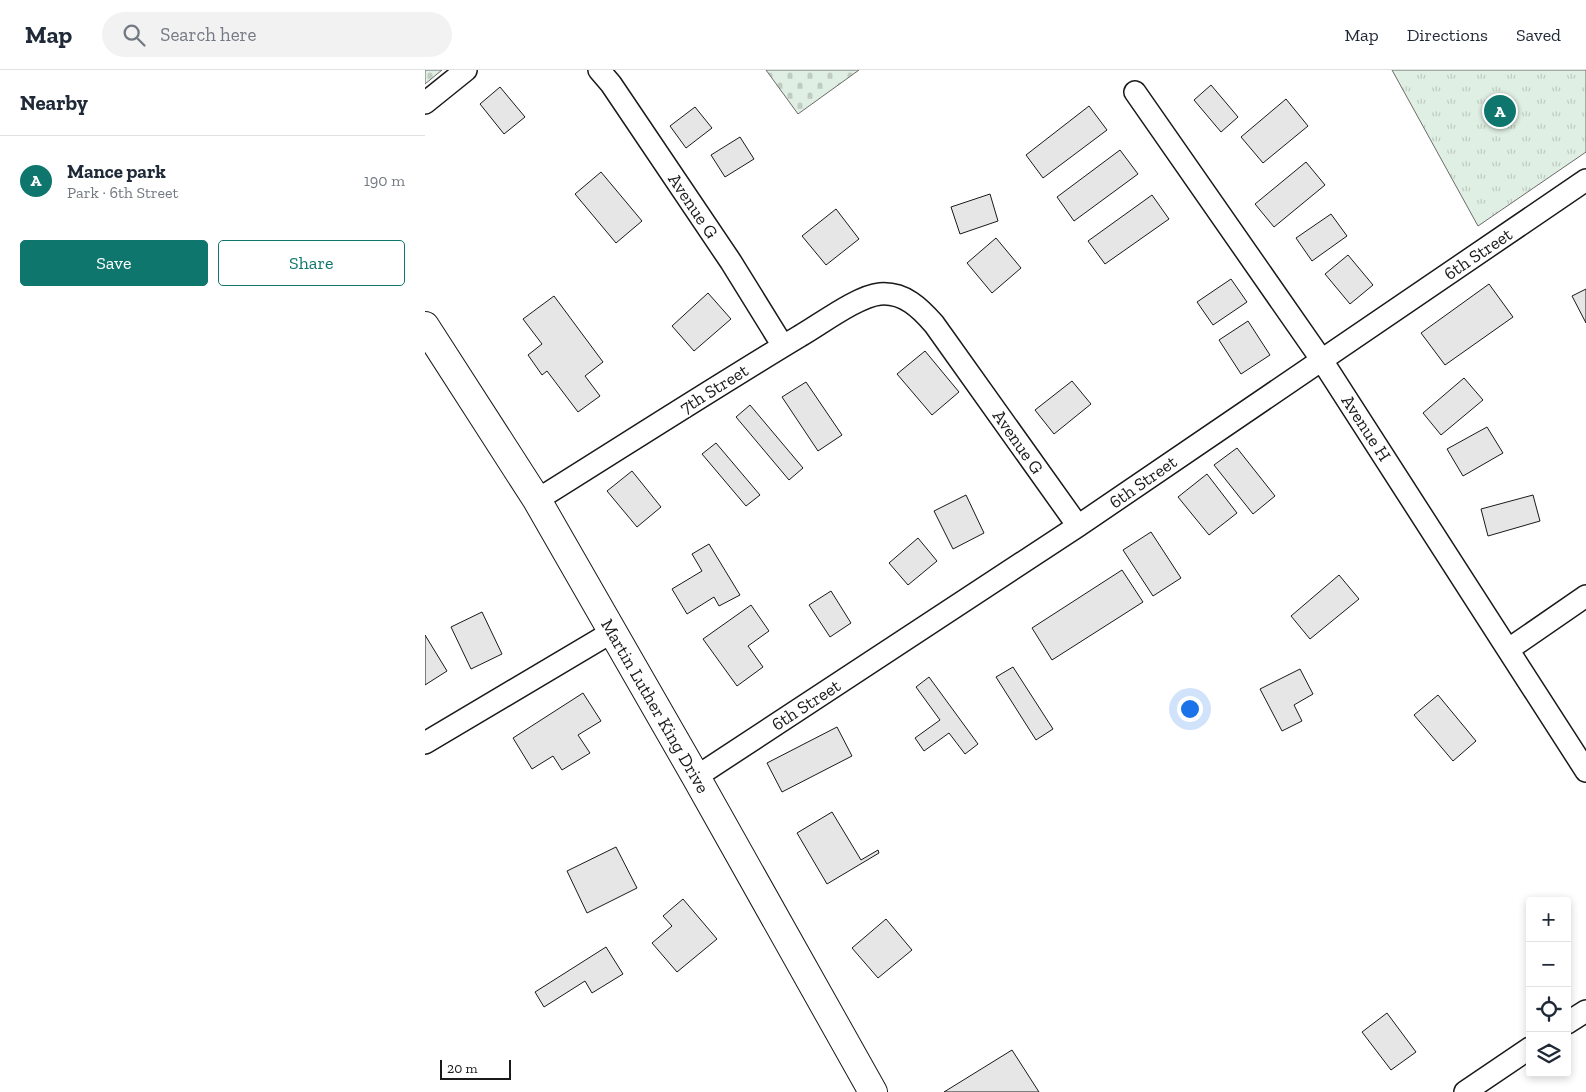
<!DOCTYPE html>
<html lang="en">
<head>
<meta charset="utf-8">
<style>
  :root { --surface:#fff; --page:#f2f2f3; --text:#1f2937; --muted:#747a83; --line:#e0e1e3; --accent:#0f766e }
  body { margin:0; font-family:"Zilla Slab",serif; background:var(--page); color:var(--text) }
  .controls { position:absolute; right:15px; bottom:15px; display:grid; overflow:hidden; border-radius:5px; box-shadow:0 2px 8px #0003 }
  .controls button { width:45px; height:45px; display:grid; place-items:center; padding:0; border:0; border-bottom:1px solid var(--line); background:var(--surface); color:var(--text); font:25px sans-serif }
  .scale { position:absolute; left:15px; bottom:12px; width:71px; box-sizing:border-box; padding-left:5px; border:2px solid #1a1a1a; border-top:0; font-size:14px; line-height:18px; white-space:nowrap; color:#1a1a1a; -webkit-text-stroke:4px #fff; paint-order:stroke }
  .you { position:absolute; left:764px; top:638px; width:18px; height:18px; margin:-12px; border:4px solid #fff; border-radius:50%; background:#1a73e8; box-shadow:0 0 0 8px #1a73e833 }
  .badge { display:grid; place-items:center; width:32px; height:32px; border-radius:50%; background:var(--accent); color:#fff; font-size:16px; font-weight:700 }
  .pin { position:absolute; translate:-50% -50%; border:2px solid #fff; box-shadow:0 1px 5px #0006 }
  .list { margin:0; padding:0; list-style:none }
  h2 { display:flex; justify-content:space-between; align-items:center; height:65px; margin:0; padding:0 20px; font-size:21px }
  h2 small { font-size:16px; font-weight:400; color:var(--muted) }
  .list li { display:grid; grid-template-columns:32px 1fr auto; gap:15px; align-items:center; box-sizing:border-box; height:90px; padding:0 20px; border-top:1px solid var(--line) }
  .list b { display:block; font-size:19px; white-space:nowrap }
  .list p { margin:0; font-size:16px; white-space:nowrap; color:var(--muted) }
  .list em { font-size:16px; font-style:normal; color:var(--muted) }
  .actions { display:flex; gap:10px; padding:15px 20px }
  .actions a { flex:1; padding:11px 0; border:1px solid var(--accent); border-radius:5px; text-align:center; font-size:18px; color:var(--accent) }
  .actions .main { background:var(--accent); color:#fff }
  .icon { flex:none; width:28px; height:28px; fill:none; stroke:currentColor; stroke-width:2; stroke-linecap:round; stroke-linejoin:round }
  .map { position:relative; flex:none; width:1161px; height:1022px; overflow:hidden }
  header { display:flex; align-items:center; gap:30px; box-sizing:border-box; height:70px; padding:0 25px; background:var(--surface); border-bottom:1px solid var(--line) }
  header strong { font-size:24px }
  nav { display:flex; gap:28px; margin-inline-start:auto; font-size:18px }
  .search { width:350px; height:45px; background:var(--page); display:flex; align-items:center; gap:12px; box-sizing:border-box; padding:0 18px; border-radius:28px; color:var(--muted); font-size:19px }
  main { display:flex }
  aside { flex:1; background:var(--surface) }
  .map>svg:first-child { display:block }
</style>
</head>
<body>
<header>
<strong>Map</strong>
<div class="search"><svg class="icon" aria-label="search" viewBox="0 0 24 24"><circle cx="10" cy="10" r="6"/><path d="M15 15l6 6"/></svg>Search here</div>
<nav><a>Map</a><a>Directions</a><a>Saved</a></nav>
</header>
<main>
<aside>
<h2>Nearby<small></small></h2>
<ul class="list">
<li><span class="badge">A</span><div><b>Mance park</b><p>Park · 6th Street</p></div><em>190 m</em></li>
</ul>
<div class="actions"><a class="main">Save</a><a>Share</a></div>
</aside>
<div class="map">
<svg width="1161" height="1022" viewBox="0 0 1161 1022">
  <defs>
    <pattern id="cemetery-stones" width="16" height="16" patternUnits="userSpaceOnUse" patternTransform="scale(1.25)"><rect width="16" height="16" fill="#e0efe3"/><path d="M2 7V4a2 2 0 0 1 4 0v3zM10 15v-3a2 2 0 0 1 4 0v3z" fill="#c0ccc2"/></pattern>
    <pattern id="park-tufts" width="24" height="20" patternUnits="userSpaceOnUse" patternTransform="scale(1.25)"><rect width="24" height="20" fill="#e0efe3"/><path d="M3 7l-1-3M5 7V3M7 7l1-3M15 17l-1-3M17 17v-4M19 17l1-3" fill="none" stroke="#c0ccc2"/></pattern>
  </defs>
  <rect width="100%" height="100%" fill="#fff"/>
  <!-- cemetery -->
  <path fill="url(#cemetery-stones)" stroke="#6a6a6a" d="M 0,0 L 17,0 L 0,14 Z
    M 341,0 L 434,0 L 373,44 Z"/>
  <!-- park -->
  <path fill="url(#park-tufts)" stroke="#6a6a6a" d="M 967,0 L 1161,0 L 1161,82 L 1053,156 Z"/>
  <!-- building -->
  <path fill="#e6e6e6" stroke="#1a1a1a" d="M 786,15 L 813,47 L 796,62 L 769,30 Z
    M 75,17 L 100,47 L 79,64 L 55,34 Z
    M 861,29 L 883,56 L 838,93 L 816,67 Z
    M 664,36 L 682,60 L 618,108 L 601,85 Z
    M 270,37 L 287,58 L 261,78 L 245,56 Z
    M 315,67 L 329,89 L 300,107 L 286,85 Z
    M 695,80 L 713,104 L 649,151 L 632,127 Z
    M 881,92 L 900,115 L 849,157 L 830,134 Z
    M 176,102 L 217,151 L 191,173 L 150,124 Z
    M 565,124 L 573,151 L 535,164 L 526,137 Z
    M 727,125 L 744,149 L 680,194 L 663,171 Z
    M 411,139 L 434,169 L 401,195 L 377,166 Z
    M 906,144 L 922,166 L 887,191 L 871,168 Z
    M 571,168 L 596,198 L 567,223 L 542,193 Z
    M 923,185 L 948,215 L 925,234 L 900,204 Z
    M 806,209 L 822,232 L 788,255 L 772,232 Z
    M 1064,214 L 1088,247 L 1020,295 L 996,263 Z
    M 1161,219 L 1161,253 L 1147,226 Z
    M 283,223 L 306,249 L 269,281 L 247,256 Z
    M 129,226 L 178,292 L 160,306 L 175,326 L 153,342 L 122,301 L 117,305 L 103,285 L 117,274 L 98,249 Z
    M 823,251 L 845,285 L 816,304 L 794,270 Z
    M 500,281 L 534,322 L 507,345 L 472,304 Z
    M 1039,308 L 1058,330 L 1016,365 L 998,343 Z
    M 647,311 L 666,334 L 629,364 L 610,340 Z
    M 381,312 L 417,365 L 393,381 L 357,327 Z
    M 325,335 L 378,398 L 364,410 L 311,347 Z
    M 1062,357 L 1078,383 L 1038,406 L 1022,379 Z
    M 291,373 L 335,425 L 321,436 L 277,384 Z
    M 812,378 L 850,426 L 828,444 L 789,395 Z
    M 207,401 L 236,437 L 212,457 L 182,421 Z
    M 782,404 L 812,443 L 784,465 L 753,427 Z
    M 541,425 L 559,463 L 528,479 L 509,441 Z
    M 1108,425 L 1115,451 L 1063,466 L 1056,439 Z
    M 726,462 L 756,508 L 728,526 L 698,480 Z
    M 493,468 L 512,491 L 483,515 L 464,493 Z
    M 284,474 L 315,525 L 294,536 L 289,527 L 262,544 L 247,519 L 277,501 L 267,484 Z
    M 697,500 L 718,532 L 627,590 L 607,558 Z
    M 914,505 L 934,529 L 885,569 L 866,546 Z
    M 406,521 L 426,553 L 405,567 L 384,535 Z
    M 326,535 L 344,561 L 323,576 L 338,597 L 312,616 L 278,569 Z
    M 57,542 L 77,584 L 46,599 L 26,557 Z
    M 0,565 L 22,601 L 0,615 Z
    M 588,597 L 628,659 L 611,670 L 571,607 Z
    M 875,599 L 888,624 L 869,635 L 877,651 L 857,661 L 835,619 Z
    M 504,607 L 553,674 L 540,684 L 524,663 L 499,681 L 490,668 L 515,650 L 491,617 Z
    M 158,623 L 176,651 L 153,665 L 165,683 L 137,700 L 128,686 L 107,699 L 88,668 Z
    M 1013,625 L 1051,671 L 1028,691 L 989,645 Z
    M 412,657 L 427,686 L 357,722 L 342,693 Z
    M 407,742 L 436,790 L 453,780 L 454,783 L 402,814 L 372,763 Z
    M 191,777 L 212,818 L 162,843 L 142,801 Z
    M 258,829 L 292,869 L 252,902 L 227,873 L 247,856 L 238,846 Z
    M 461,849 L 487,880 L 453,908 L 427,878 Z
    M 181,877 L 198,904 L 167,923 L 160,911 L 119,937 L 110,922 Z
    M 962,943 L 991,982 L 966,1000 L 937,962 Z
    M 587,980 L 614,1022 L 519,1022 Z"/>
  <g fill="none" stroke-linecap="round" stroke-linejoin="round">
    <defs>
      <path id="street" d="M 174,0 L 186,14 L 306,192 L 358,276
        M 710,22 L 896,289 L 1161,701
        M 0,33 L 41,0
        M 112,430 C 200,375 287,319 375,266 C 396,254 433,226 455,224 C 479,222 495,238 509,254 L 653,456
        M 1084,579 L 1161,526
        M 0,673 L 187,562
        M 271,707 L 653,456 L 1161,110
        M 1142,953 L 1161,941
        M 1040,1022 L 1105,978"/>
      <path id="secondary" d="M 0,256 L 112,430 L 271,707 L 448,1022"/>
    </defs>
    <!-- street casing -->
    <use href="#street" stroke="#1a1a1a" stroke-width="24"/>
    <!-- secondary casing -->
    <use href="#secondary" stroke="#1a1a1a" stroke-width="30"/>
    <!-- street -->
    <use href="#street" stroke="#fff" stroke-width="21"/>
    <!-- secondary -->
    <use href="#secondary" stroke="#fff" stroke-width="28"/>
  </g>
  <g text-anchor="middle" dominant-baseline="central" stroke-width="4" stroke-linejoin="round" paint-order="stroke">
    <!-- street labels -->
    <g font-size="18" fill="#1a1a1a" stroke="#fff">
      <text transform="translate(268 136) rotate(56)">Avenue G</text>
      <text transform="translate(1053 184) rotate(-34)">6th Street</text>
      <text transform="translate(289 319) rotate(-32)">7th Street</text>
      <text transform="translate(941 358) rotate(57)">Avenue H</text>
      <text transform="translate(593 372) rotate(55)">Avenue G</text>
      <text transform="translate(718 412) rotate(-35)">6th Street</text>
      <text transform="translate(381 635) rotate(-33)">6th Street</text>
      <text transform="translate(230 636) rotate(60)">Martin Luther King Drive</text>
    </g>
  </g>
</svg>
<div class="controls">
<button>+</button>
<button>−</button>
<button><svg class="icon" aria-label="locate" viewBox="0 0 24 24"><circle cx="12" cy="12" r="6"/><path d="M12 2v4M12 18v4M2 12h4M18 12h4"/></svg></button>
<button><svg class="icon" aria-label="layers" viewBox="0 0 24 24"><path d="M12 4l9 5-9 5-9-5zM3 14l9 5 9-5"/></svg></button>
</div>
<div class="scale">20 m</div>
<div class="you"></div>
<div class="pin badge" style="left:1075px;top:41px">A</div>
</div>
</main>
</body>
</html>
